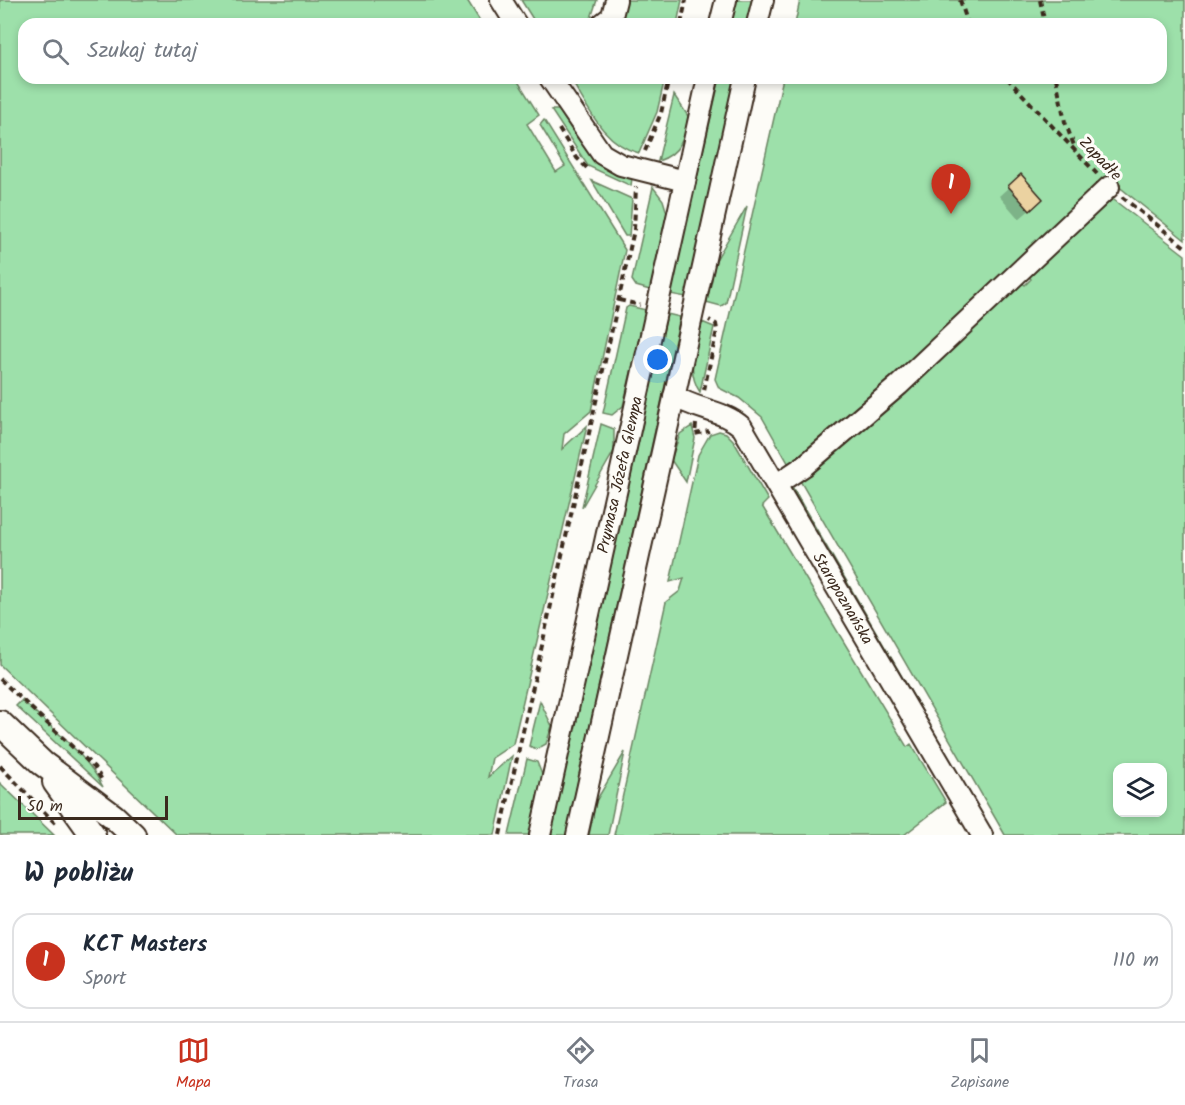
<!DOCTYPE html>
<html lang="pl">
<head>
<meta charset="utf-8">
<style>
  :root { --surface:#fff; --page:#f6f6f7; --text:#1f2937; --muted:#747a83; --line:#e0e1e3; --accent:#c8321e }
  body { margin:0; font-family:Kalam,sans-serif; background:var(--page); color:var(--text) }
  .controls { position:absolute; right:18px; bottom:18px; display:grid; overflow:hidden; border-radius:12px; box-shadow:0 3px 9px #0003 }
  .controls button { width:54px; height:54px; display:grid; place-items:center; padding:0; border:0; border-bottom:2px solid var(--line); background:var(--surface); color:var(--text); font:30px sans-serif }
  .scale { position:absolute; left:18px; bottom:15px; width:150px; box-sizing:border-box; padding-left:6px; border:3px solid #3b2a1e; border-top:0; font-size:16px; line-height:21px; white-space:nowrap; color:#3b2a1e; -webkit-text-stroke:4px #fdfcf7; paint-order:stroke }
  .you { position:absolute; left:658px; top:360px; width:21px; height:21px; margin:-15px; border:4px solid #fff; border-radius:50%; background:#1a73e8; box-shadow:0 0 0 9px #1a73e833 }
  .badge { display:grid; place-items:center; width:39px; height:39px; border-radius:50%; background:var(--accent); color:#fff; font-size:20px; font-weight:700 }
  .pin { position:absolute; translate:-50% -50px; filter:drop-shadow(0 2px 3px #0008) }
  .pin::after { content:''; position:absolute; top:32px; width:21px; height:18px; background:inherit; clip-path:polygon(0 0,100% 0,50% 100%) }
  .list { margin:0; padding:0; list-style:none }
  h2 { display:flex; justify-content:space-between; align-items:center; height:78px; margin:0; padding:0 24px; font-size:26px }
  h2 small { font-size:20px; font-weight:400; color:var(--muted) }
  .list li { display:grid; grid-template-columns:39px 1fr auto; gap:18px; align-items:center; box-sizing:border-box; height:96px; margin:0 12px 12px; padding:0 12px; border:2px solid var(--line); border-radius:18px }
  .list b { display:block; font-size:22px; white-space:nowrap }
  .list p { margin:0; font-size:20px; white-space:nowrap; color:var(--muted) }
  .list em { font-size:20px; font-style:normal; color:var(--muted) }
  .icon { flex:none; width:33px; height:33px; fill:none; stroke:currentColor; stroke-width:2; stroke-linecap:round; stroke-linejoin:round }
  .map { position:relative; flex:none; width:1185px; height:835px; overflow:hidden }
  .search { position:absolute; background:var(--surface); box-shadow:0 3px 9px #0003; left:18px; right:18px; top:18px; height:66px; display:flex; align-items:center; gap:15px; box-sizing:border-box; padding:0 21px; border-radius:18px; color:var(--muted); font-size:22px }
  .sheet { height:186px; background:var(--surface) }
  nav { display:flex; justify-content:space-around; align-items:center; box-sizing:border-box; height:84px; border-top:2px solid var(--line); background:var(--surface); font-size:16px; color:var(--muted) }
  nav a { display:grid; justify-items:center; gap:3px }
  nav .on { color:var(--accent) }
  .map>svg:first-child { display:block }
</style>
</head>
<body>
<div class="map">
<svg width="1185" height="835" viewBox="0 0 1185 835">
  <rect width="100%" height="100%" fill="#fdfcf7"/>
  <filter id="ink" filterUnits="userSpaceOnUse"><feTurbulence type="fractalNoise" baseFrequency=".0167" numOctaves="2"/><feDisplacementMap in="SourceGraphic" scale="12" xChannelSelector="R" yChannelSelector="G"/><feConvolveMatrix kernelMatrix="1 2 1 2 8 2 1 2 1" color-interpolation-filters="sRGB"/></filter>
  <g filter="url(#ink)">
    <!-- green -->
    <path fill="#9de0aa" stroke="#6c8564" stroke-width="1.5" fill-rule="evenodd" d="M 0,0 L 467,0 L 482,24 L 24,24 L 24,78 L 516,78 L 539,115 L 527,124 L 556,172 L 565,166 L 540,125 L 544,120 L 625,250 L 591,411 L 564,434 L 562,449 L 587,426 L 513,744 L 492,758 L 488,777 L 512,756 L 495,835 L 177,835 L 0,665 Z
      M 521,0 L 597,0 L 589,24 L 536,24 Z
      M 627,0 L 682,0 L 677,24 L 618,24 Z
      M 737,0 L 752,0 L 747,24 L 731,24 Z
      M 800,0 L 1185,0 L 1185,240 L 1107,177 L 895,380 L 791,468 L 762,417 L 739,398 L 719,388 L 715,379 L 783,78 L 1161,78 L 1161,24 L 795,24 Z
      M 570,78 L 665,78 L 657,112 L 639,153 C 603,144 588,107 570,78 Z
      M 720,78 L 735,78 L 686,297 L 670,294 Z
      M 674,95 L 688,116 C 686,137 680,154 658,161 Z
      M 551,110 L 559,110 C 583,147 589,163 632,178 L 631,186 L 588,166 Z
      M 592,181 L 632,199 L 629,236 L 625,236 Z
      M 653,187 L 663,200 L 667,213 L 650,290 L 636,286 L 632,280 Z
      M 1110,197 L 1185,255 L 1185,835 L 1005,835 L 799,479 L 845,439 L 848,442 L 852,439 L 849,435 L 927,367 L 930,370 L 938,362 L 936,358 L 1021,282 L 1025,285 L 1031,279 L 1028,276 ZM 1118,768 L 1162,768 L 1162,812 L 1118,812 Z
      M 747,206 L 726,303 L 721,306 L 706,302 L 716,260 Z
      M 629,306 L 646,310 L 623,406 L 612,415 L 603,413 L 626,308 Z
      M 667,314 L 680,317 L 566,835 L 550,835 Z
      M 702,322 L 714,327 L 700,392 C 685,370 696,346 702,322 Z
      M 601,424 L 614,429 L 614,451 L 582,507 Z
      M 692,426 L 695,438 L 686,482 L 671,460 L 680,434 Z
      M 719,431 L 726,433 L 733,440 L 768,500 L 762,506 L 907,747 L 911,744 L 946,802 L 904,835 L 614,835 L 666,602 L 680,591 L 684,578 L 670,582 L 698,455 L 710,434 Z
      M 792,487 L 994,835 L 992,835 L 791,490 Z
      M 22,700 C 49,726 86,753 103,787 L 16,706 Z
      M 540,701 L 552,726 L 546,744 L 537,749 L 529,746 Z
      M 625,752 L 608,835 L 589,835 L 596,801 Z
      M 527,759 L 537,762 L 543,777 L 529,835 L 509,835 Z
      M 0,783 L 54,835 L 0,835 Z"/>
    <!-- shadow -->
    <path fill="#0003" d="M 1009,187 L 1032,208 L 1019,219 L 999,196 Z"/>
    <!-- building -->
    <path fill="#ebd2a1" stroke="#3b2a1e" stroke-width="1.5" d="M 1021,174 L 1043,199 L 1030,211 L 1008,186 Z"/>
    <g fill="none" stroke-linecap="round" stroke-linejoin="round">
      <defs>
        <g id="minor">
          <path d="M 501,0 L 516,24"/>
          <path d="M 602,24 L 612,16 L 616,0"/>
          <path d="M 720,24 L 726,0"/>
          <path d="M 757,24 L 763,0"/>
          <path d="M 550,78 L 602,154 L 621,165 L 685,181"/>
          <path id="s1" d="M 674,396 C 696,410 723,410 742,427 L 982,835"/>
          <path d="M 777,484 L 804,466 L 899,385 L 1109,187"/>
          <path id="s2" d="M 540,835 L 708,78"/>
          <path d="M 577,835 L 745,78"/>
        </g>
        <path id="major" d="M 0,723 L 42,763 L 113,816 L 133,835
          M 55,782 L 93,835"/>
      </defs>
      <!-- minor casing -->
      <use href="#minor" stroke="#3b2a1e" stroke-width="24"/>
      <!-- major casing -->
      <use href="#major" stroke="#3b2a1e" stroke-width="28"/>
      <!-- path -->
      <path stroke="#3b2a1e" stroke-width="4" stroke-dasharray="6 4.5" stroke-linecap="butt" d="M 960,0 L 968,24
        M 1040,0 L 1045,24
        M 681,24 L 686,0
        M 1007,78 L 1097,174
        M 1056,78 L 1065,122 L 1075,148
        M 559,129 L 577,158 L 588,169
        M 645,151 L 661,113 L 669,78
        M 1122,197 L 1185,247
        M 619,300 L 640,305
        M 704,390 L 717,330 L 716,324 L 709,320
        M 696,424 L 695,434 L 709,431
        M 0,679 L 94,767 L 102,780
        M 0,766 L 56,824
        M 500,835 L 634,230 L 636,187"/>
      <!-- minor -->
      <use href="#minor" stroke="#fdfcf7" stroke-width="20"/>
      <!-- major -->
      <use href="#major" stroke="#fdfcf7" stroke-width="24"/>
    </g>
  </g>
  <g text-anchor="middle" dominant-baseline="central" stroke-width="6" stroke-linejoin="round" paint-order="stroke">
    <!-- street labels -->
    <g font-size="16" fill="#3b2a1e" stroke="#fdfcf7">
      <text transform="translate(1100 159) rotate(46)">Zapadłe</text>
      <text stroke="none"><textPath href="#s2" startOffset="369">Prymasa Józefa Glempa</textPath></text>
      <text stroke="none"><textPath href="#s1" startOffset="274">Staropoznańska</textPath></text>
    </g>
  </g>
</svg>
<div class="controls">
<button><svg class="icon" aria-label="layers" viewBox="0 0 24 24"><path d="M12 4l9 5-9 5-9-5zM3 14l9 5 9-5"/></svg></button>
</div>
<div class="scale">50 m</div>
<div class="you"></div>
<div class="pin badge" style="left:951px;top:214px">1</div>
<div class="search"><svg class="icon" aria-label="search" viewBox="0 0 24 24"><circle cx="10" cy="10" r="6"/><path d="M15 15l6 6"/></svg>Szukaj tutaj</div>
</div>
<section class="sheet">
<h2>W pobliżu<small></small></h2>
<ul class="list">
<li><span class="badge">1</span><div><b>KCT Masters</b><p>Sport</p></div><em>110 m</em></li>
</ul>
</section>
<nav>
<a class="on"><svg class="icon" aria-label="map" viewBox="0 0 24 24"><path d="M3 6l6-2 6 2 6-2v14l-6 2-6-2-6 2zM9 4v14M15 6v14"/></svg>Mapa</a>
<a><svg class="icon" aria-label="directions" viewBox="0 0 24 24"><path d="M12 3l9 9-9 9-9-9zM9 14v-3h6M13 9l2 2-2 2"/></svg>Trasa</a>
<a><svg class="icon" aria-label="saved" viewBox="0 0 24 24"><path d="M7 4h10v16l-5-4-5 4z"/></svg>Zapisane</a>
</nav>
</body>
</html>
